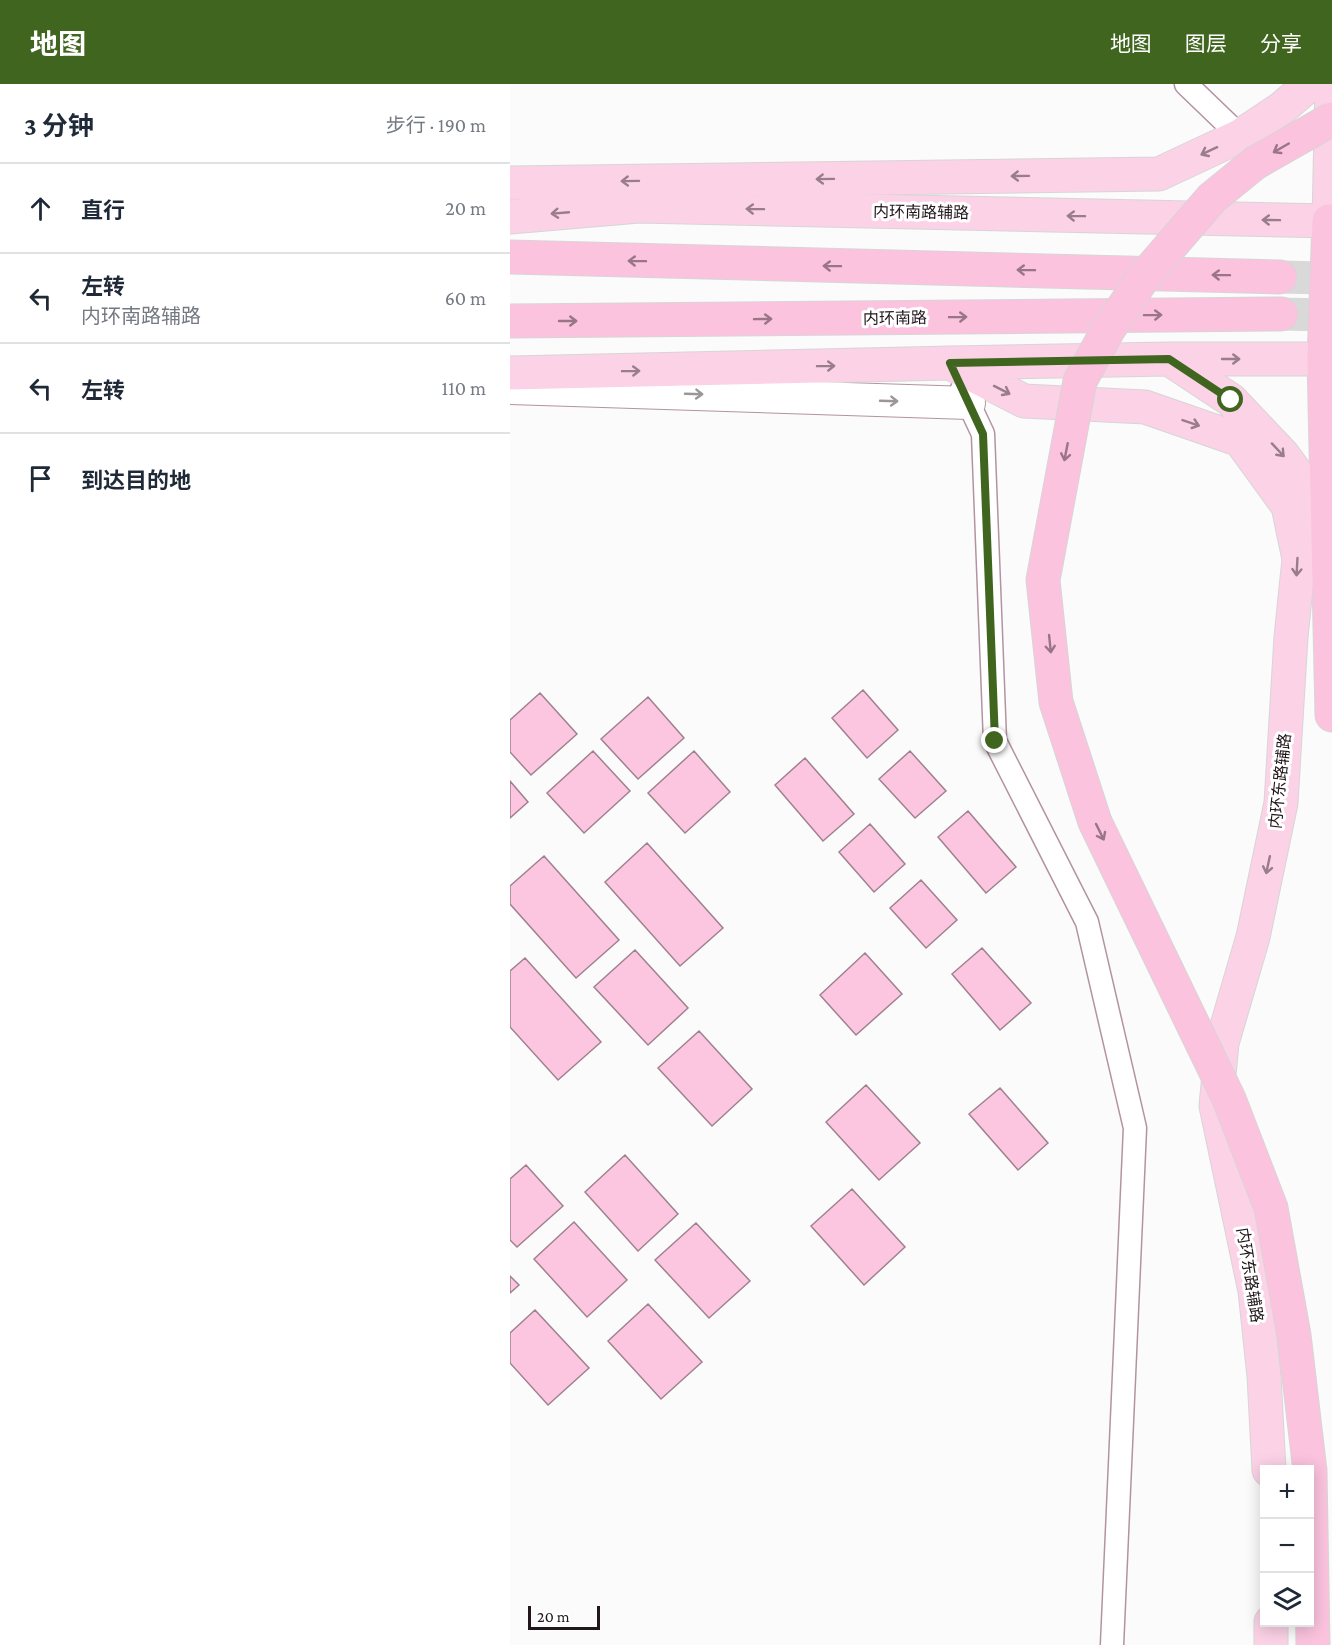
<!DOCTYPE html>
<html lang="zh">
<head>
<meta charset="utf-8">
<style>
  :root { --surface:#fff; --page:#f6f6f7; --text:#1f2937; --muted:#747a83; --line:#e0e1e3; --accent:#40651f }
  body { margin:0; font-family:"Crimson Pro","Noto Sans SC",serif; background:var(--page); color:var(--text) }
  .controls { position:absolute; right:18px; bottom:18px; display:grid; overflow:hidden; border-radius:0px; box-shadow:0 3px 15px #0003 }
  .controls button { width:54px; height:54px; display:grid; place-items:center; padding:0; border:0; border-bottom:2px solid var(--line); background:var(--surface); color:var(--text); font:30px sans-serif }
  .scale { position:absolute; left:18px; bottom:15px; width:72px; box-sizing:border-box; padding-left:6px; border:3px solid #21161b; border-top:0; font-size:16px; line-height:21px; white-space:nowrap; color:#21161b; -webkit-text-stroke:4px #fff; paint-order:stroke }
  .stop { position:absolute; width:18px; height:18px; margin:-14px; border:4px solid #40651f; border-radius:50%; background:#fff }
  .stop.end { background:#40651f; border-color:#fff; box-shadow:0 2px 6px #0008 }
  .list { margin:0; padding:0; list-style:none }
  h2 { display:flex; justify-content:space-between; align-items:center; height:78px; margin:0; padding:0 24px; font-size:26px }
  h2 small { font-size:20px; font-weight:400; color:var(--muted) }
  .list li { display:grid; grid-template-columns:39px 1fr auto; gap:18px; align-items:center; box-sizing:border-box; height:90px; padding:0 24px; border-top:2px solid var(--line) }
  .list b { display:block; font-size:22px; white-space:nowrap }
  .list p { margin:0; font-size:20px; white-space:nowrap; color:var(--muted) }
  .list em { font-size:20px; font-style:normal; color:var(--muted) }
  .icon { flex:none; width:33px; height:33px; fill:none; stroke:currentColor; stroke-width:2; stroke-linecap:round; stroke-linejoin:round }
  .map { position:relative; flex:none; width:822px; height:1561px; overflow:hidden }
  header { display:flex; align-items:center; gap:36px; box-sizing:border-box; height:84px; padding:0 30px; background:var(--accent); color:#fff }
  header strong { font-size:28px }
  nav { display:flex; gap:33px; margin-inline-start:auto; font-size:21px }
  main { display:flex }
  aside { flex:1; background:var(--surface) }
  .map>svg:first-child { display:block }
</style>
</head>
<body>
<header>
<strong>地图</strong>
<nav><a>地图</a><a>图层</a><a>分享</a></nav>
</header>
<main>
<aside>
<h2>3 分钟<small>步行 · 190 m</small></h2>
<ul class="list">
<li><svg class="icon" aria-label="ahead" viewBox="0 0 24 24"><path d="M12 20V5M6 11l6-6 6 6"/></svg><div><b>直行</b></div><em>20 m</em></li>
<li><svg class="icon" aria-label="left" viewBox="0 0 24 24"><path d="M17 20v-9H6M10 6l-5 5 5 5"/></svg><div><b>左转</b><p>内环南路辅路</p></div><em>60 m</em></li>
<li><svg class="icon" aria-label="left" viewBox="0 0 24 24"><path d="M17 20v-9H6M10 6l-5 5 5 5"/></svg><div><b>左转</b></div><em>110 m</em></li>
<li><svg class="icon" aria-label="arrive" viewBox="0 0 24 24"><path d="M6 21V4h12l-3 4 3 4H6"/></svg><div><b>到达目的地</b></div></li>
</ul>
</aside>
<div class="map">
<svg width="822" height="1561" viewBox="0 0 822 1561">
  <rect width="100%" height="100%" fill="#fbfbfb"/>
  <!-- building -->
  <path fill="#fdc6e0" stroke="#a0818f" stroke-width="1.5" d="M 353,606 L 388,646 L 357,674 L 322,634 Z
    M 30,609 L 67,650 L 21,691 L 0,668 L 0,636 Z
    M 138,613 L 174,654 L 128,695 L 91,655 Z
    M 83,667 L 120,707 L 74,749 L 37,709 Z
    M 184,667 L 220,708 L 175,749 L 138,709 Z
    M 400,667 L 436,707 L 405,734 L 369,695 Z
    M 295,674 L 344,730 L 313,757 L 265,701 Z
    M 0,697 L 18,718 L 0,734 Z
    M 458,727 L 506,783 L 476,809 L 428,753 Z
    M 360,740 L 395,780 L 364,808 L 329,768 Z
    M 137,759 L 213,844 L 170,882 L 95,798 Z
    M 34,772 L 109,856 L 66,894 L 0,820 L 0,802 Z
    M 411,796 L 447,836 L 416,864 L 380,824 Z
    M 472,864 L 521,919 L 490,946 L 442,890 Z
    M 125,866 L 178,924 L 138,961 L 84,903 Z
    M 355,869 L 392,910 L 346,951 L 310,911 Z
    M 15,874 L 91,958 L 48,996 L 0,943 L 0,887 Z
    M 189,947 L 242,1005 L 202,1042 L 148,984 Z
    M 356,1001 L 410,1059 L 369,1096 L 316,1038 Z
    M 490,1004 L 538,1059 L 508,1086 L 459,1030 Z
    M 115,1071 L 168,1130 L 128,1167 L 75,1108 Z
    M 16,1081 L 53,1122 L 7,1163 L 0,1156 L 0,1095 Z
    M 342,1105 L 395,1163 L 354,1201 L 301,1142 Z
    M 64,1138 L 117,1196 L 77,1233 L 24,1175 Z
    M 186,1139 L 240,1197 L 199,1234 L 145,1176 Z
    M 0,1192 L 9,1201 L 0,1209 Z
    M 138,1220 L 192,1278 L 151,1315 L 98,1257 Z
    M 25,1226 L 79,1284 L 38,1321 L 0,1279 L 0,1249 Z"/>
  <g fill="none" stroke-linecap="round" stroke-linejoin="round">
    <!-- trunk-tunnel -->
    <path stroke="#dad9d9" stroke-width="33" stroke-dasharray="33 16" stroke-linecap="butt" d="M 770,193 L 822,194
      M 771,230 L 822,231"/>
    <defs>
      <path id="minor" d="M 676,0 L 730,52
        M 452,305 L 473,350 L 485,657 L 577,838 L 625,1044 L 602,1561"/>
      <path id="secondary" d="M 0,304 L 459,319"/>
      <path id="primary" d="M 0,99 L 649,90 L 730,52 L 772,24 L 800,0
        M 0,133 L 129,122 L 822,137
        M 819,137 L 822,0
        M 659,275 L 721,316 L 773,371 L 795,401 L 818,453
        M 440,279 L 514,317 L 635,323 L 730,356 L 778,422 L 789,475 L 781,553 L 771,719 L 743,853 L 712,959 L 706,1022 L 745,1207 L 754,1292 L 759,1386
        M 0,289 L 440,279 L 659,275 L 822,275
        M 761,1538 L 761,1561"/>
      <path id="trunk" d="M 819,137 L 814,275 L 822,631
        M 0,173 L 770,193
        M 0,237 L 771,230
        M 800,1387 L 803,1561"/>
    </defs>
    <!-- minor casing -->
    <use href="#minor" stroke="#b393a2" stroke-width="25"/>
    <!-- secondary casing -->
    <use href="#secondary" stroke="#b393a2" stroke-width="34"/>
    <!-- primary casing -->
    <use href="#primary" stroke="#d7d5d6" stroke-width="35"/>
    <!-- trunk casing -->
    <use href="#trunk" stroke="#d7d5d6" stroke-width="35"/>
    <!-- minor -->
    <use href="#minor" stroke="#fff" stroke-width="22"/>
    <!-- secondary -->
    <use href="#secondary" stroke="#fff" stroke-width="32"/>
    <!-- primary -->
    <use href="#primary" stroke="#fcd2e6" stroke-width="33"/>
    <!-- trunk -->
    <use href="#trunk" stroke="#fbc3de" stroke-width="33"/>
    <defs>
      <path id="trunk-bridge" d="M 800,1387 L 784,1251 L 761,1124 L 719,1015 L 585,738 L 546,618 L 533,496 L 570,297 L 598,246 L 633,194 L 702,114 L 745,79 L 822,35"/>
    </defs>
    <!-- trunk-bridge casing -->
    <use href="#trunk-bridge" stroke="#d7d5d6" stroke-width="35" stroke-linecap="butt"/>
    <!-- trunk-bridge -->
    <use href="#trunk-bridge" stroke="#fbc3de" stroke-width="33"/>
  </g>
  <!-- one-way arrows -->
  <defs><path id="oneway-shaft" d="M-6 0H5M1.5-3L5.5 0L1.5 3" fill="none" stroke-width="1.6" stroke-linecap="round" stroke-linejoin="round" transform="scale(1.5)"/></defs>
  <g stroke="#997586">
    <use href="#oneway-shaft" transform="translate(771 64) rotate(150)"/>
    <use href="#oneway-shaft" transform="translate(127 177) rotate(-179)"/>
    <use href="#oneway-shaft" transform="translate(322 182) rotate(-179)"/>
    <use href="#oneway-shaft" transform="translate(516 186) rotate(-179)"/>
    <use href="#oneway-shaft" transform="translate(711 191) rotate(-179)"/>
    <use href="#oneway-shaft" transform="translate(643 231) rotate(-1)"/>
    <use href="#oneway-shaft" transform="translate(448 233) rotate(-1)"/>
    <use href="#oneway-shaft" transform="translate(253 235) rotate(-1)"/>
    <use href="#oneway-shaft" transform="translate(58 237)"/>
    <use href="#oneway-shaft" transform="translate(556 368) rotate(101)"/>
    <use href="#oneway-shaft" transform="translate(540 560) rotate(84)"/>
    <use href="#oneway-shaft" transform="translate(590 748) rotate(64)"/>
  </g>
  <g stroke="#997d8b">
    <use href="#oneway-shaft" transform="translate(699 67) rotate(155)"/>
    <use href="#oneway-shaft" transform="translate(510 92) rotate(179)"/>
    <use href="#oneway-shaft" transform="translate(315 95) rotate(179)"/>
    <use href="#oneway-shaft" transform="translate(120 97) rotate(179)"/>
    <use href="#oneway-shaft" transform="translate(245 125) rotate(-179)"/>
    <use href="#oneway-shaft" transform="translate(50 129) rotate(175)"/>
    <use href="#oneway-shaft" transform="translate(566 132) rotate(-179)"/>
    <use href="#oneway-shaft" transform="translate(761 136) rotate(-179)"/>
    <use href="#oneway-shaft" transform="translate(721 275)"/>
    <use href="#oneway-shaft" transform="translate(316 282) rotate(-1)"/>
    <use href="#oneway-shaft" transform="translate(121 287) rotate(-1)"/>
    <use href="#oneway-shaft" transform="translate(492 306) rotate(27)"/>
    <use href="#oneway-shaft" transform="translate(681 339) rotate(19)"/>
    <use href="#oneway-shaft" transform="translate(768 366) rotate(47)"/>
    <use href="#oneway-shaft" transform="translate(787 483) rotate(93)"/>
    <use href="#oneway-shaft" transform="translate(758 781) rotate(102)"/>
  </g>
  <g stroke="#9b9698">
    <use href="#oneway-shaft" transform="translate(184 310) rotate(2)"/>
    <use href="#oneway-shaft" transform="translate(379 317) rotate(2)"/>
  </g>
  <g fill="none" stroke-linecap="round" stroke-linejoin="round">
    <!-- route -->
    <path stroke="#40651f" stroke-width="8" d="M 485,657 L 473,350 L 440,279 L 659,275 L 721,316"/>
  </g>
  <g text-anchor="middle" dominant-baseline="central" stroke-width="6" stroke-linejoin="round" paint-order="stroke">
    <!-- street labels -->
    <g font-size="16" fill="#21161b" stroke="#fff">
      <text transform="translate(411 128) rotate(1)">内环南路辅路</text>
      <text transform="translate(385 234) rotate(-1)">内环南路</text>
      <text transform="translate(770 697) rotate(-84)">内环东路辅路</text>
      <text transform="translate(740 1191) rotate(81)">内环东路辅路</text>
    </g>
  </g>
</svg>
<div class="controls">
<button>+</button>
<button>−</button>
<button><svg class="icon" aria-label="layers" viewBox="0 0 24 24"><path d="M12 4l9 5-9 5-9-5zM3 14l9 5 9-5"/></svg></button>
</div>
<div class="scale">20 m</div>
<div class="stop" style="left:721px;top:316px"></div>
<div class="stop end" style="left:485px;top:657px"></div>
</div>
</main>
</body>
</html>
